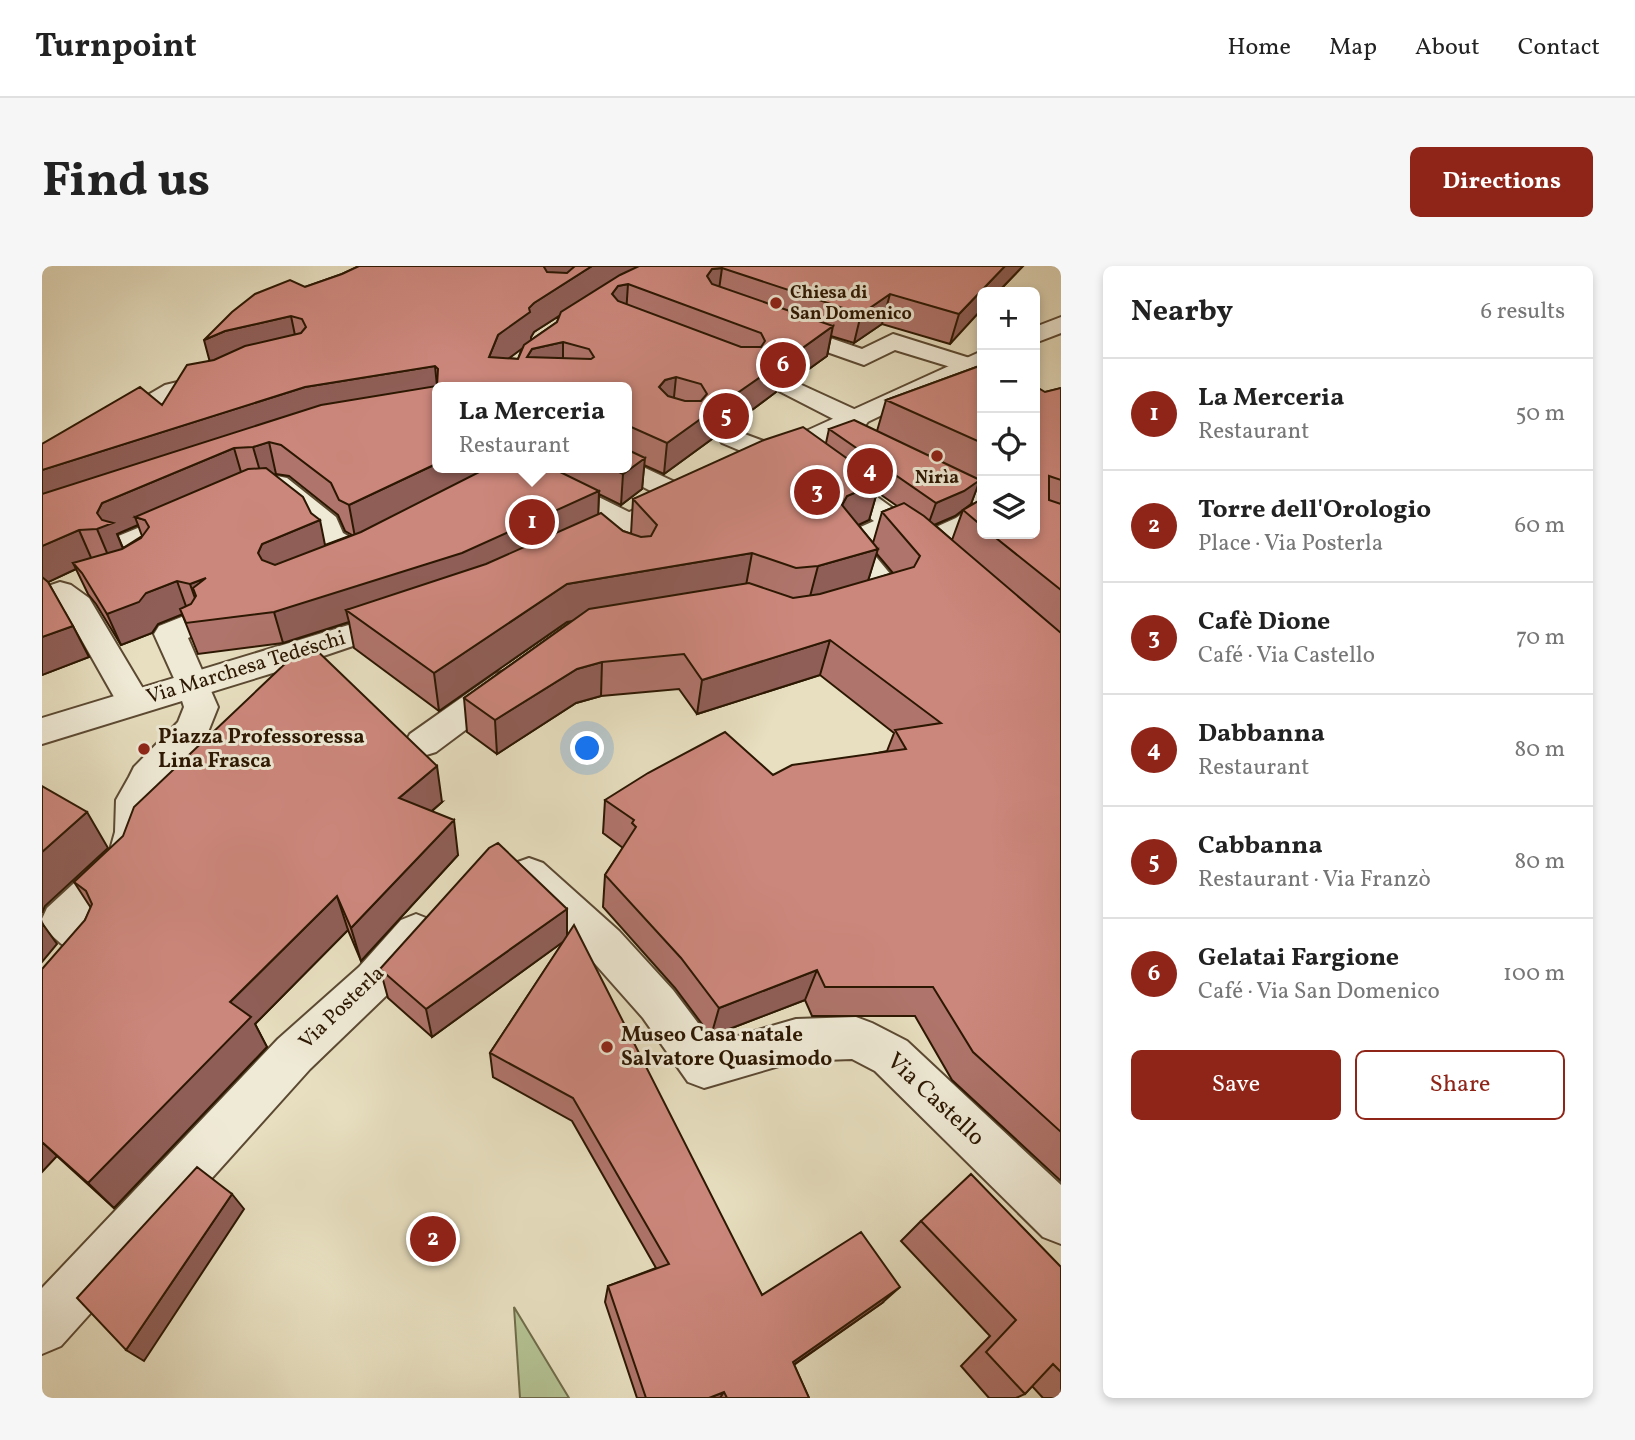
<!DOCTYPE html>
<html lang="en">
<head>
<meta charset="utf-8">
<style>
  :root { --surface:#fff; --page:#f6f6f6; --text:#222; --muted:#767676; --line:#e0e0e0; --accent:#8f2418 }
  body { margin:0; font-family:Vollkorn,serif; background:var(--page); color:var(--text) }
  .controls { position:absolute; right:21px; top:21px; display:grid; overflow:hidden; border-radius:10px; box-shadow:0 4px 10px #0003 }
  .controls button { width:63px; height:63px; display:grid; place-items:center; padding:0; border:0; border-bottom:2px solid var(--line); background:var(--surface); color:var(--text); font:35px sans-serif }
  .you { position:absolute; left:546px; top:483px; width:24px; height:24px; margin:-18px; border:5px solid #fff; border-radius:50%; background:#1a73e8; box-shadow:0 0 0 10px #1a73e833 }
  .badge { display:grid; place-items:center; width:46px; height:46px; border-radius:50%; background:var(--accent); color:#fff; font-size:23px; font-weight:700 }
  .pin { position:absolute; translate:-50% -50%; border:4px solid #fff; box-shadow:0 2px 7px #0006 }
  .popup { position:absolute; left:390px; top:116px; width:200px; height:91px; box-sizing:border-box; display:grid; place-content:center; border-radius:10px; background:var(--surface); filter:drop-shadow(0 2px 5px #0005); font-size:23px; white-space:nowrap; color:var(--muted) }
  .popup b { font-size:26px; color:var(--text) }
  .popup::after { content:''; position:absolute; left:50%; top:100%; margin-left:-14px; border:14px solid transparent; border-top-color:var(--surface) }
  .list { margin:0; padding:0; list-style:none }
  h2 { display:flex; justify-content:space-between; align-items:center; height:91px; margin:0; padding:0 28px; font-size:30px }
  h2 small { font-size:23px; font-weight:400; color:var(--muted) }
  .list li { display:grid; grid-template-columns:46px 1fr auto; gap:21px; align-items:center; box-sizing:border-box; height:112px; padding:0 28px; border-top:2px solid var(--line) }
  .list b { display:block; font-size:26px; white-space:nowrap }
  .list p { margin:0; font-size:23px; white-space:nowrap; color:var(--muted) }
  .list em { font-size:23px; font-style:normal; color:var(--muted) }
  .actions { display:flex; gap:14px; padding:21px 28px }
  .actions a { flex:1; padding:16px 0; border:2px solid var(--accent); border-radius:10px; text-align:center; font-size:24px; color:var(--accent) }
  .actions .main { background:var(--accent); color:#fff }
  .icon { flex:none; width:38px; height:38px; fill:none; stroke:currentColor; stroke-width:2; stroke-linecap:round; stroke-linejoin:round }
  .map { position:relative; flex:none; width:1019px; height:1132px; overflow:hidden; border-radius:10px }
  header { display:flex; align-items:center; gap:42px; box-sizing:border-box; height:98px; padding:0 35px; background:var(--surface); border-bottom:2px solid var(--line) }
  header strong { font-size:33px }
  nav { display:flex; gap:38px; margin-inline-start:auto; font-size:24px }
  .intro { display:flex; align-items:center; justify-content:space-between; box-sizing:border-box; height:168px; padding:0 42px }
  h1 { margin:0; font-size:49px }
  .button { padding:18px 32px; border-radius:10px; background:var(--accent); color:#fff; font-size:24px; font-weight:700 }
  main { display:flex; gap:42px; padding:0 42px }
  aside { flex:1; background:var(--surface); border-radius:10px; box-shadow:0 4px 10px #0003 }
  .map>svg:first-child { display:block }
</style>
</head>
<body>
<header>
<strong>Turnpoint</strong>
<nav><a>Home</a><a>Map</a><a>About</a><a>Contact</a></nav>
</header>
<div class="intro"><h1>Find us</h1><a class="button">Directions</a></div>
<main>
<div class="map">
<svg width="1019" height="1132" viewBox="0 0 1019 1132">
  <rect width="100%" height="100%" fill="#e7dfc0"/>
  <filter id="stains"><feTurbulence type="fractalNoise" baseFrequency=".00286" numOctaves="4"/><feColorMatrix values="0 0 0 0 .2 0 0 0 0 .09 0 0 0 0 .02 0 0 0 .5 -.17"/></filter>
  <radialGradient id="worn" r=".72"><stop offset=".6" stop-color="#630" stop-opacity="0"/><stop offset="1" stop-color="#630" stop-opacity=".3"/></radialGradient>
  <!-- green -->
  <path fill="#b4c293" stroke="#706c4a" stroke-width="2" d="M 472,1041 L 527,1132 L 478,1132 Z"/>
  <g fill="none" stroke-linecap="round" stroke-linejoin="round">
    <defs>
      <path id="pedestrian" d="M 736,54 L 820,83 L 851,68 L 934,94 L 937,99 L 934,104 L 925,106 L 853,84 L 822,99 L 728,66 L 724,61 L 728,56 Z
        M 740,110 L 823,148 L 827,154 L 823,160 L 814,162 L 805,160 L 731,122 L 728,117 L 731,112 Z
        M 235,210 L 245,212 L 294,251 L 301,267 L 323,280 L 327,287 L 323,294 L 312,296 L 301,294 L 278,277 L 270,260 L 233,230 L 225,232 L 215,230 L 211,224 L 215,218 Z
        M 149,240 L 159,243 L 163,249 L 159,255 L 85,286 L 74,283 L 70,277 L 74,271 Z
        M 18,316 L 29,319 L 47,332 L 109,436 L 104,445 L 92,448 L 80,445 L 24,346 L 16,340 L 0,345 L 0,322 Z
        M 147,348 L 158,351 L 163,359 L 158,367 L 146,372 L 176,441 L 164,471 L 119,520 L 112,534 L 111,566 L 99,603 L 50,651 L 64,660 L 70,673 L 64,686 C 59,687 52,691 47,690 C 30,689 4,669 0,653 L 5,642 L 68,584 L 73,566 L 74,534 L 87,511 L 92,501 L 136,456 L 142,441 L 135,419 L 112,368 L 117,360 Z
        M 465,404 L 477,408 L 482,416 L 477,424 L 394,486 L 381,490 L 368,486 L 363,477 L 368,468 L 453,408 Z"/>
      <path id="minor" d="M 178,106 L 187,108 L 190,113 L 187,118 L 141,129 L 10,208 L 0,210 L 0,191 L 123,119 Z
        M 689,163 L 743,183 L 747,189 L 743,195 L 733,197 L 723,195 L 680,177 L 676,171 L 680,165 Z
        M 584,193 L 652,225 L 656,231 L 652,237 L 642,239 L 632,237 L 574,207 L 571,202 L 584,202 Z
        M 886,198 L 940,221 L 940,259 L 894,283 L 883,286 L 872,283 L 868,277 L 872,271 L 914,252 L 934,238 L 876,212 L 872,206 L 876,200 Z
        M 463,202 L 498,202 L 595,250 L 600,256 L 595,262 L 585,265 L 575,262 L 467,208 Z
        M 789,203 L 799,205 L 863,251 L 868,257 L 863,263 L 825,280 L 864,327 L 859,334 L 848,337 L 837,334 L 792,277 L 796,271 L 832,255 L 779,217 L 775,211 L 779,205 Z
        M 487,592 L 501,597 L 577,665 L 631,724 L 671,777 L 754,753 L 814,751 L 830,757 L 865,775 L 1019,919 L 1019,978 L 1001,971 L 833,805 L 810,793 L 754,795 L 662,822 L 646,816 L 601,752 L 547,691 L 473,619 L 467,608 L 473,597 Z
        M 374,648 L 389,654 L 395,666 L 389,678 L 347,727 L 268,803 L 19,1080 L 0,1088 L 0,1022 L 236,773 L 317,701 L 359,654 Z"/>
      <path id="tertiary" d="M 1019,51 L 1019,67 L 993,77 L 993,61 Z
        M 940,85 L 940,101 L 738,198 L 728,200 L 718,198 L 714,192 L 718,186 Z
        M 638,224 L 648,227 L 652,233 L 648,239 L 538,289 L 527,292 L 516,289 L 512,283 L 516,277 Z
        M 359,343 L 370,346 L 375,353 L 370,360 L 234,406 L 0,478 L 0,452 Z"/>
    </defs>
    <!-- pedestrian casing -->
    <use href="#pedestrian" stroke="#5b4932" stroke-width="4"/>
    <!-- minor casing -->
    <use href="#minor" stroke="#5b4932" stroke-width="4"/>
    <!-- tertiary casing -->
    <use href="#tertiary" stroke="#5b4932" stroke-width="4"/>
    <!-- pedestrian -->
    <use href="#pedestrian" fill="#efead6" fill-rule="evenodd"/>
    <!-- minor -->
    <use href="#minor" fill="#efead6" fill-rule="evenodd"/>
    <!-- tertiary -->
    <use href="#tertiary" fill="#efead6" fill-rule="evenodd"/>
  </g>
  <!-- wall -->
  <path fill="#af746b" stroke="#2c1702" stroke-width="2" fill-rule="evenodd" d="M 317,0 L 981,0 L 956,26 L 940,26 L 908,78 L 840,58 L 812,77 L 789,70 L 785,90 L 753,113 L 739,107 L 737,108 L 734,126 L 687,161 L 678,164 L 674,170 L 622,208 L 602,199 L 600,223 L 579,239 L 557,228 L 556,248 L 581,265 L 589,268 L 591,233 L 784,177 L 787,163 L 835,165 L 844,134 L 940,99 L 940,217 L 937,216 L 929,238 L 913,250 L 893,259 L 910,274 L 921,244 L 940,233 L 940,268 L 993,268 L 1003,126 L 1019,122 L 1019,915 L 910,814 L 873,750 L 770,750 L 763,734 L 669,770 L 633,722 L 561,641 L 563,609 L 581,582 L 561,567 L 563,534 L 731,509 L 845,485 L 852,467 L 778,409 L 655,448 L 637,423 L 559,430 L 534,437 L 455,488 L 425,466 L 422,432 L 530,355 L 525,356 L 397,445 L 312,382 L 307,356 L 241,377 L 156,388 L 140,348 L 116,358 L 110,367 L 79,379 L 54,338 L 46,328 L 34,303 L 6,316 L 47,391 L 0,409 L 0,178 L 120,139 L 167,95 L 263,21 L 300,8 ZM 517,50 L 515,56 L 489,74 L 489,71 L 492,66 ZM 480,82 L 476,93 L 467,92 ZM 396,121 L 584,121 L 584,202 L 396,202 ZM 232,208 L 234,208 L 247,210 L 296,249 L 303,265 L 310,269 L 283,279 ZM 835,226 L 855,240 L 840,246 L 831,277 L 816,259 L 827,254 ZM 96,259 L 100,270 L 81,282 L 75,268 ZM 834,287 L 851,307 L 826,315 Z
    M 400,536 L 390,545 L 416,589 L 319,695 L 306,664 L 213,758 L 225,781 L 72,942 L 15,890 L 43,654 L 49,642 L 32,616 Z
    M 525,643 L 525,671 L 720,1029 L 840,1037 L 752,1099 L 767,1132 L 595,1132 L 563,1036 L 566,1020 L 614,1002 L 530,855 L 451,811 L 448,787 L 522,675 L 390,771 L 346,732 L 338,703 Z
    M 879,955 L 1019,1001 L 1019,1132 L 1001,1132 L 990,1120 L 983,1128 L 974,1132 L 947,1132 L 919,1100 L 948,1070 L 859,975 Z"/>
  <!-- shaded-wall -->
  <path fill="#8f5e57" stroke="#2c1702" stroke-width="2" d="M 502,0 L 534,0 L 502,30 Z
    M 550,0 L 607,0 L 556,25 L 492,66 L 489,71 L 489,76 L 458,99 L 447,91 L 456,69 L 492,37 Z
    M 963,0 L 981,0 L 956,26 L 940,26 L 940,43 L 908,78 L 917,48 Z
    M 680,2 L 676,31 L 665,10 L 670,3 Z
    M 586,18 L 584,48 L 570,28 L 576,20 Z
    M 848,28 L 840,58 L 812,77 L 819,48 Z
    M 249,50 L 255,79 L 170,104 L 162,74 L 183,65 Z
    M 791,60 L 785,90 L 753,113 L 759,83 Z
    M 521,76 L 521,106 L 485,91 L 490,83 Z
    M 745,77 L 739,107 L 737,108 L 734,126 L 687,161 L 678,164 L 674,170 L 622,208 L 625,177 L 682,133 L 731,88 L 734,80 Z
    M 393,100 L 396,130 L 269,152 L 0,240 L 0,204 L 263,121 Z
    M 634,111 L 631,141 L 617,121 L 623,114 Z
    M 584,160 L 587,160 L 584,191 Z
    M 227,176 L 234,208 L 220,212 L 211,181 Z
    M 192,182 L 201,213 L 103,254 L 93,251 L 96,259 L 75,268 L 83,288 L 68,294 L 55,263 L 55,247 L 60,237 Z
    M 603,192 L 600,223 L 579,239 L 581,208 Z
    M 396,197 L 396,202 L 451,202 L 313,271 L 307,239 Z
    M 938,214 L 929,238 L 913,250 L 885,262 L 894,237 Z
    M 838,216 L 827,254 L 795,269 L 800,239 L 805,230 Z
    M 557,225 L 556,255 L 423,318 L 304,344 L 307,356 L 241,377 L 232,346 Z
    M 278,254 L 284,284 L 225,318 L 216,287 L 220,278 Z
    M 37,264 L 51,296 L 31,297 L 34,303 L 0,319 L 0,280 Z
    M 836,283 L 824,321 L 766,338 L 776,300 Z
    M 710,287 L 703,325 L 525,356 L 397,445 L 392,407 L 525,318 Z
    M 164,312 L 160,348 L 159,349 L 148,318 Z
    M 135,315 L 146,346 L 116,358 L 110,367 L 79,379 L 65,348 L 104,327 Z
    M 31,360 L 47,391 L 0,409 L 0,371 Z
    M 788,374 L 778,409 L 655,448 L 660,414 Z
    M 560,396 L 559,430 L 534,437 L 455,488 L 453,454 L 535,403 Z
    M 395,500 L 400,536 L 363,568 L 357,532 Z
    M 45,546 L 66,582 L 3,640 L 0,647 L 0,586 Z
    M 412,554 L 416,589 L 319,695 L 309,662 Z
    M 295,630 L 306,664 L 213,758 L 225,781 L 72,942 L 46,917 L 188,736 Z
    M 525,643 L 525,673 L 390,771 L 384,743 Z
    M 0,657 L 15,678 L 0,696 Z
    M 775,704 L 763,734 L 669,770 L 677,742 Z
    M 0,876 L 15,890 L 0,906 Z
    M 190,928 L 202,943 L 102,1095 L 84,1084 Z
    M 858,1021 L 840,1037 L 738,1108 L 751,1096 Z
    M 682,1126 L 678,1132 L 667,1132 Z"/>
  <!-- building -->
  <path fill="#cc877c" stroke="#2c1702" stroke-width="2" fill-rule="evenodd" d="M 317,0 L 502,0 L 502,1 L 505,6 L 525,7 L 533,0 L 550,0 L 492,37 L 487,42 L 488,46 L 456,69 L 447,91 L 476,93 L 482,79 L 515,56 L 519,46 L 578,9 L 597,0 L 963,0 L 917,48 L 848,28 L 819,48 L 680,2 L 670,3 L 665,10 L 670,18 L 791,60 L 759,83 L 745,77 L 734,80 L 731,88 L 740,96 L 691,130 L 682,133 L 678,139 L 625,177 L 587,160 L 584,160 L 584,121 L 396,121 L 396,197 L 307,239 L 297,234 L 289,217 L 239,179 L 227,176 L 211,181 L 192,182 L 60,237 L 55,247 L 60,254 L 71,257 L 55,263 L 37,264 L 0,280 L 0,228 L 279,139 L 395,120 L 396,103 L 393,100 L 263,121 L 0,204 L 0,178 L 98,121 L 120,139 L 145,99 L 172,94 L 203,80 L 259,67 L 264,61 L 260,53 L 249,50 L 183,65 L 162,74 L 190,46 L 213,28 L 248,14 L 263,21 L 300,8 ZM 586,18 L 719,67 L 723,75 L 719,81 L 699,81 L 576,35 L 570,28 L 576,20 ZM 521,76 L 547,83 L 552,91 L 549,93 L 485,91 L 490,83 ZM 634,111 L 659,118 L 665,128 L 659,135 L 643,135 L 626,130 L 617,121 L 623,114 Z
    M 940,99 L 940,177 L 844,134 Z
    M 993,120 L 1003,126 L 1019,122 L 1019,214 L 1007,210 L 1007,234 L 1019,238 L 1019,324 L 949,268 L 993,268 Z
    M 812,154 L 938,214 L 922,225 L 894,237 L 787,163 Z
    M 761,161 L 838,216 L 805,230 L 800,239 L 836,283 L 776,300 L 754,302 L 710,287 L 525,318 L 392,407 L 304,344 L 444,298 L 559,247 L 581,265 L 599,271 L 609,270 L 615,259 L 591,233 L 722,174 Z
    M 584,183 L 603,192 L 581,208 L 569,202 L 584,202 Z
    M 224,202 L 261,231 L 269,247 L 278,254 L 220,278 L 216,287 L 220,294 L 233,299 L 319,266 L 445,202 L 510,202 L 557,225 L 420,287 L 232,346 L 144,357 L 138,343 L 149,338 L 154,330 L 151,322 L 164,312 L 148,318 L 135,315 L 104,327 L 97,336 L 65,348 L 40,307 L 31,297 L 80,283 L 99,272 L 107,261 L 103,254 L 93,251 L 206,203 Z
    M 940,233 L 940,260 L 921,244 Z
    M 862,237 L 882,250 L 1019,367 L 1019,866 L 931,786 L 891,721 L 783,721 L 775,704 L 677,742 L 639,692 L 563,609 L 594,561 L 590,557 L 592,554 L 563,534 L 606,507 L 683,466 L 731,509 L 750,499 L 864,483 L 853,464 L 899,457 L 788,374 L 660,414 L 642,388 L 560,396 L 535,403 L 453,454 L 422,432 L 547,343 L 707,317 L 751,332 L 778,328 L 872,301 L 878,290 L 840,246 Z
    M 0,311 L 6,316 L 31,360 L 0,371 Z
    M 266,376 L 395,500 L 357,532 L 412,554 L 309,662 L 295,630 L 188,736 L 209,751 L 46,917 L 0,876 L 0,703 L 43,654 L 50,638 L 44,625 L 32,616 L 81,570 L 92,541 Z
    M 0,520 L 45,546 L 0,586 Z
    M 456,577 L 525,643 L 384,743 L 338,703 L 447,582 Z
    M 532,659 L 720,1029 L 819,966 L 858,1021 L 751,1096 L 767,1132 L 685,1132 L 682,1126 L 667,1132 L 604,1132 L 566,1020 L 627,998 L 531,832 L 448,787 Z
    M 155,901 L 190,928 L 84,1084 L 35,1032 Z
    M 929,908 L 1019,1001 L 1019,1106 L 1011,1098 L 983,1128 L 944,1086 L 974,1054 L 879,955 Z"/>
  <!-- markers -->
  <g fill="#8f2418" stroke="#efead6" stroke-width="2.5">
    <circle cx="734" cy="37" r="7"/>
    <circle cx="895" cy="190" r="7"/>
    <circle cx="102" cy="483" r="7"/>
    <circle cx="565" cy="781" r="7"/>
  </g>
  <g text-anchor="middle" dominant-baseline="central" stroke-width="6" stroke-linejoin="round" paint-order="stroke">
    <!-- far-poi labels -->
    <g font-size="18" font-weight="bold" fill="#2c1702" stroke="#efead6" text-anchor="start">
      <text x="748" y="27">Chiesa di<tspan x="748" dy="21">San Domenico</tspan></text>
      <text x="895" y="212" text-anchor="middle">Nirìa</text>
    </g>
    <!-- street labels -->
    <g font-size="21" fill="#2c1702" stroke="#efead6">
      <text transform="translate(204 402) rotate(-17)">Via Marchesa Tedeschi</text>
      <text transform="translate(300 742) rotate(-44)">Via Posterla</text>
    </g>
    <!-- poi labels -->
    <g font-size="21" font-weight="bold" fill="#2c1702" stroke="#efead6" text-anchor="start">
      <text x="116" y="471">Piazza Professoressa<tspan x="116" dy="24">Lina Frasca</tspan></text>
      <text x="579" y="769">Museo Casa natale<tspan x="579" dy="24">Salvatore Quasimodo</tspan></text>
    </g>
    <!-- near-street labels -->
    <g font-size="24" fill="#2c1702" stroke="#efead6">
      <text transform="translate(893 834) rotate(43)">Via Castello</text>
    </g>
  </g>
  <rect width="100%" height="100%" filter="url(#stains)"/>
  <rect width="100%" height="100%" fill="url(#worn)"/>
</svg>
<div class="controls">
<button>+</button>
<button>−</button>
<button><svg class="icon" aria-label="locate" viewBox="0 0 24 24"><circle cx="12" cy="12" r="6"/><path d="M12 2v4M12 18v4M2 12h4M18 12h4"/></svg></button>
<button><svg class="icon" aria-label="layers" viewBox="0 0 24 24"><path d="M12 4l9 5-9 5-9-5zM3 14l9 5 9-5"/></svg></button>
</div>
<div class="you"></div>
<div class="pin badge" style="left:490px;top:256px">1</div>
<div class="popup"><b>La Merceria</b>Restaurant</div>
<div class="pin badge" style="left:391px;top:973px">2</div>
<div class="pin badge" style="left:775px;top:226px">3</div>
<div class="pin badge" style="left:828px;top:205px">4</div>
<div class="pin badge" style="left:684px;top:150px">5</div>
<div class="pin badge" style="left:741px;top:99px">6</div>
</div>
<aside>
<h2>Nearby<small>6 results</small></h2>
<ul class="list">
<li><span class="badge">1</span><div><b>La Merceria</b><p>Restaurant</p></div><em>50 m</em></li>
<li><span class="badge">2</span><div><b>Torre dell'Orologio</b><p>Place · Via Posterla</p></div><em>60 m</em></li>
<li><span class="badge">3</span><div><b>Cafè Dione</b><p>Café · Via Castello</p></div><em>70 m</em></li>
<li><span class="badge">4</span><div><b>Dabbanna</b><p>Restaurant</p></div><em>80 m</em></li>
<li><span class="badge">5</span><div><b>Cabbanna</b><p>Restaurant · Via Franzò</p></div><em>80 m</em></li>
<li><span class="badge">6</span><div><b>Gelatai Fargione</b><p>Café · Via San Domenico</p></div><em>100 m</em></li>
</ul>
<div class="actions"><a class="main">Save</a><a>Share</a></div>
</aside>
</main>
</body>
</html>
